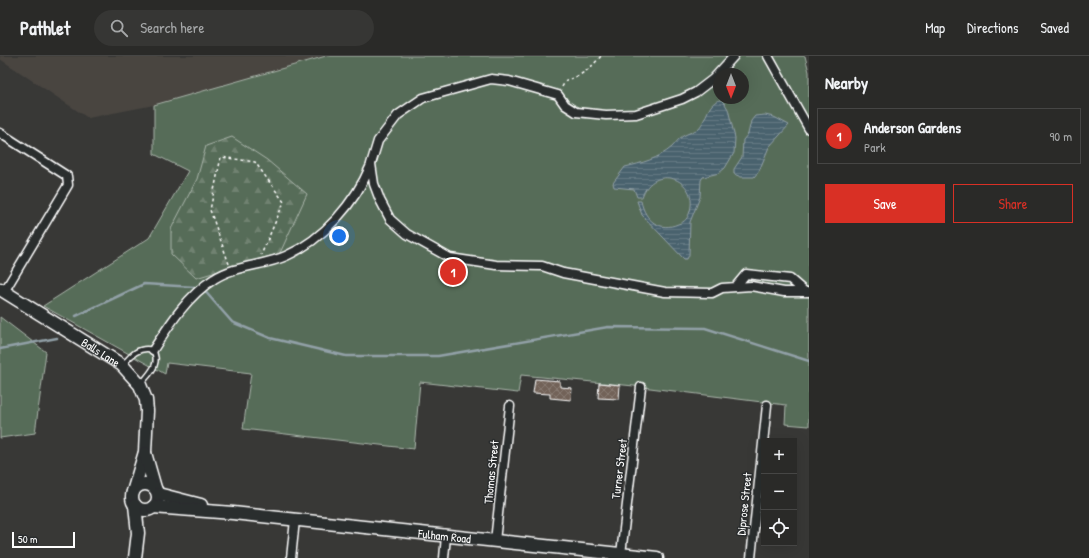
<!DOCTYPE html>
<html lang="en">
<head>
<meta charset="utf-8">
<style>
  :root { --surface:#2a2a28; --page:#363634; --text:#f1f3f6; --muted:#a5a7a8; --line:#464645; --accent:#d93025 }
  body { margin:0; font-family:"Patrick Hand",sans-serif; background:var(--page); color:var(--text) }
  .controls { position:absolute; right:12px; bottom:12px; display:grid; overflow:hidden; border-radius:0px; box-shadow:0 4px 16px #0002 }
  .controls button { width:36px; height:36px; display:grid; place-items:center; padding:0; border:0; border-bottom:1px solid var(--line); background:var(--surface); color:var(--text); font:20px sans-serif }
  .compass { position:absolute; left:713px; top:12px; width:36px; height:36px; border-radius:50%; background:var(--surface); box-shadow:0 4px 16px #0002; rotate:180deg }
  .scale { position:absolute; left:12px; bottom:10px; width:63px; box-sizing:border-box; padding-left:4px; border:2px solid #fff; border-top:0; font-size:11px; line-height:14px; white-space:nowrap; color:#fff; -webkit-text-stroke:3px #2a2d2e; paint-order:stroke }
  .you { position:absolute; left:339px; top:180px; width:14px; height:14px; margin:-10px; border:3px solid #fff; border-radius:50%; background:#1a73e8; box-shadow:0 0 0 6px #1a73e833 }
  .badge { display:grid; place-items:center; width:26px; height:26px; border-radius:50%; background:var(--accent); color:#fff; font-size:13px; font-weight:700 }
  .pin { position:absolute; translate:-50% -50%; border:2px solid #fff; box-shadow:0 1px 4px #0006 }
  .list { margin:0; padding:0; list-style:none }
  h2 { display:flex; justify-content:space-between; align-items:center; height:52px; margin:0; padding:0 16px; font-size:17px }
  h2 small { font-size:13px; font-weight:400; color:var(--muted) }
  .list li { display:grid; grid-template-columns:26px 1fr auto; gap:12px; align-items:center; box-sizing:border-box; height:56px; margin:0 8px 8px; padding:0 8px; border:1px solid var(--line); border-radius:0px }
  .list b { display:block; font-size:15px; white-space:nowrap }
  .list p { margin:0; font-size:13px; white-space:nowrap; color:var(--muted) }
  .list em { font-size:13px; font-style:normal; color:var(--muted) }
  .actions { display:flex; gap:8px; padding:12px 16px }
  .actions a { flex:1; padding:9px 0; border:1px solid var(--accent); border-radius:0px; text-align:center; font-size:14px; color:var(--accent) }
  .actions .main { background:var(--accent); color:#fff }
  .icon { flex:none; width:22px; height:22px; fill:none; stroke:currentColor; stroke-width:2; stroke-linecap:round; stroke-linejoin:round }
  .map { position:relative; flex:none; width:809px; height:502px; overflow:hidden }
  header { display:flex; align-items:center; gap:24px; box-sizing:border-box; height:56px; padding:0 20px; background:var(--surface); border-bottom:1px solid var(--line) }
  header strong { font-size:19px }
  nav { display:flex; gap:22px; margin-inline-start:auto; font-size:14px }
  .search { width:280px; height:36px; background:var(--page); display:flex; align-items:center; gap:10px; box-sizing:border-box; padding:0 14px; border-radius:22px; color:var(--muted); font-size:15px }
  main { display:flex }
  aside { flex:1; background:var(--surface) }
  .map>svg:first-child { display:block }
</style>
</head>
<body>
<header>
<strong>Pathlet</strong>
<div class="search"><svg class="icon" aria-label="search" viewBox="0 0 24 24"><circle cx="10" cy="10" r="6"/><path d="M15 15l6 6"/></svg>Search here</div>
<nav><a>Map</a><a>Directions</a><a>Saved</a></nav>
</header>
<main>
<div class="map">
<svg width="809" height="502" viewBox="0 0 809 502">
  <defs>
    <pattern id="forest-firs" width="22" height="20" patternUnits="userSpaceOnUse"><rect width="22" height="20" fill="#576c58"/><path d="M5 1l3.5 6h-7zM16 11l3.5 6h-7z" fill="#708271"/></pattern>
    <pattern id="water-rules" width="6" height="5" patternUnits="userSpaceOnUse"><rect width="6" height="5" fill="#4a626e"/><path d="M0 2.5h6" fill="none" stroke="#657a84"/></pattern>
    <pattern id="building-cross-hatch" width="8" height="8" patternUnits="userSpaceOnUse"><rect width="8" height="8" fill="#726258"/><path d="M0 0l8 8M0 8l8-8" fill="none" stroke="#877a71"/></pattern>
  </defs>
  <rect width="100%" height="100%" fill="#383836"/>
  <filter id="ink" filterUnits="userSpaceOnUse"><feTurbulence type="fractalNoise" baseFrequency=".025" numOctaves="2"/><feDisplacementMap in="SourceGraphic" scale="8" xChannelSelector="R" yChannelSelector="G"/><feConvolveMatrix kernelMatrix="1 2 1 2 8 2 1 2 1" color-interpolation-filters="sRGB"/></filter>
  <g filter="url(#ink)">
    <!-- built -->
    <path fill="#494540" d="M 0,0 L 326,0 L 154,49 L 88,62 L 0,3 Z"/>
    <!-- green -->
    <path fill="#576c58" stroke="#abb6ac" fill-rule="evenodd" d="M 326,0 L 805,0 L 809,16 L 809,370 L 785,368 L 786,349 L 634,330 L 521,319 L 518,337 L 420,326 L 414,393 L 243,373 L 251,317 L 167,307 L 165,318 L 43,250 L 149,182 L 188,115 L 154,98 L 154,49 ZM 719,18 L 743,18 L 743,42 L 719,42 Z
      M 0,261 L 46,296 L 35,377 L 0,382 Z"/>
    <!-- forest -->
    <path fill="url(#forest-firs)" stroke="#abb6ac" d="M 232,81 L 267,104 L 307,138 L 280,197 L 196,222 L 171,198 L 171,173 L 197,123 L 206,90 Z"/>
    <!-- water -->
    <path fill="url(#water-rules)" stroke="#92a1a8" d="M 721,44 L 725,48 L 728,53 L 735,82 L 734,97 L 725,112 L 719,117 L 703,121 L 701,124 L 700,141 L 690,166 L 689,199 L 687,203 L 684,203 L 642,159 L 637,145 L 641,145 C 645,165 660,176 678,168 C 685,166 688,162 690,155 C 699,122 653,107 642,141 L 637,141 L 634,133 L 614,131 L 613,127 L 625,111 C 642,107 658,103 672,91 C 676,87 678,83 683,80 C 688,77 694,76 699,72 C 707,63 708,45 721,44 Z
      M 765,59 L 774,61 L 789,69 L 769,91 L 759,115 L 754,121 L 741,121 L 734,118 L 734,113 L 742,101 L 743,84 L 748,78 L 751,65 L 755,60 Z"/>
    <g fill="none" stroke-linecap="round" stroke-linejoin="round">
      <!-- stream -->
      <path stroke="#92a1a8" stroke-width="2.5" d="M 203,233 L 232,266 L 270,282 L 346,300 L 438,300 L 608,271 L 705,272 L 809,305
        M 76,260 L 144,228 L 195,231
        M 0,293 L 57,282"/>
    </g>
    <!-- building -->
    <path fill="url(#building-cross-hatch)" stroke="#fff" d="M 535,323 L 560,325 L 560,331 L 572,332 L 571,344 L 550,342 L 550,338 L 533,337 Z
      M 599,327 L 620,329 L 619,343 L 598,342 Z"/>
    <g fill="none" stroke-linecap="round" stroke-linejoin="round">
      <defs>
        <path id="lane" d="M 123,309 C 131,299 139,290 153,294 C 161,308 150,317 141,328"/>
        <path id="street" d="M 734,0 L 713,23 L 696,36 L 682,43 L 636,58 L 606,59 L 576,56 L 565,49 L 558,39 L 509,25 L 491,23 L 423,42 L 398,59 L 378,85 L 371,108 L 374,128 L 380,144 L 390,163 L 407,178 L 450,202 L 496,209 L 542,210 L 563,217 L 665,236 L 712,237 L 722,232 L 751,230 L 784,236 L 809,236
          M 768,0 L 809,73
          M 0,77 L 67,120 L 68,129 L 4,236
          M 736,230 L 746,218 L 790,223 L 805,236
          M 153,294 C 169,269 188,239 214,223 C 235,209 264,210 286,200 C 324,183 355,147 371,109
          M 495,485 L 510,350
          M 621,498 L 641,331
          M 291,502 L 295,464
          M 444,502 L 446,480
          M 751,502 L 767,349"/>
        <g id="secondary">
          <path id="s1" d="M 0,233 L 122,309 L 140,329 L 146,344 L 147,355 L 145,396 L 133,436"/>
          <path d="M 145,397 L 155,432"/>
          <circle cx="145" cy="441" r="13"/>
          <path d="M 158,438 L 201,449"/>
          <path d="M 135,449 L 138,477 L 135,502"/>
          <path id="s2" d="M 153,451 L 233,457 L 657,502"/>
        </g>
      </defs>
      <!-- lane casing -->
      <use href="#lane" stroke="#fff" stroke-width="7"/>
      <!-- street casing -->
      <use href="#street" stroke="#fff" stroke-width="11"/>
      <!-- secondary casing -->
      <use href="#secondary" stroke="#fff" stroke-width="15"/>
      <!-- path -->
      <path stroke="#fff" stroke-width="1.5" stroke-dasharray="3 3" stroke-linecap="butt" d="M 562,31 L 566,24 C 581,21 592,11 601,0
        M 229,208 L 210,154 L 221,101 L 255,106 L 284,146 L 261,199"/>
      <!-- lane -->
      <use href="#lane" stroke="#2a2d2e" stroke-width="4"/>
      <!-- street -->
      <use href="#street" stroke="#2a2d2e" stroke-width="8"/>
      <!-- secondary -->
      <use href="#secondary" stroke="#2a2d2e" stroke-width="12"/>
    </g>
  </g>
  <g text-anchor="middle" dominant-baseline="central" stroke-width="3" stroke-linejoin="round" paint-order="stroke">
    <!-- street labels -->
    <g font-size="12" fill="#fff" stroke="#2a2d2e">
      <text stroke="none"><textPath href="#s1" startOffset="119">Balls Lane</textPath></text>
      <text transform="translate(619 413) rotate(-83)">Turner Street</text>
      <text transform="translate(491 416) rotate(-84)">Thomas Street</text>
      <text transform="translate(744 448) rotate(-84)">Diprose Street</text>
      <text stroke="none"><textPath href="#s2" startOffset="293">Fulham Road</textPath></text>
    </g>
  </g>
</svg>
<div class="controls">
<button>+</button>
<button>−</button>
<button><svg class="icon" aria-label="locate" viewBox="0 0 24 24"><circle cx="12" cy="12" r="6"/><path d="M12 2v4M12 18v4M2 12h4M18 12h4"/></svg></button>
</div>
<svg class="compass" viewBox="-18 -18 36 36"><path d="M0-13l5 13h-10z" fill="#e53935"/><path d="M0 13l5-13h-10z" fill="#a5a7a8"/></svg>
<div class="scale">50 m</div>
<div class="you"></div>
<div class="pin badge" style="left:453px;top:216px">1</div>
</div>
<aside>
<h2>Nearby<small></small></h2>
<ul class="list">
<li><span class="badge">1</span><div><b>Anderson Gardens</b><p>Park</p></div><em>90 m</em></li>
</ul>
<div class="actions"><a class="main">Save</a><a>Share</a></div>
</aside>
</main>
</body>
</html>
